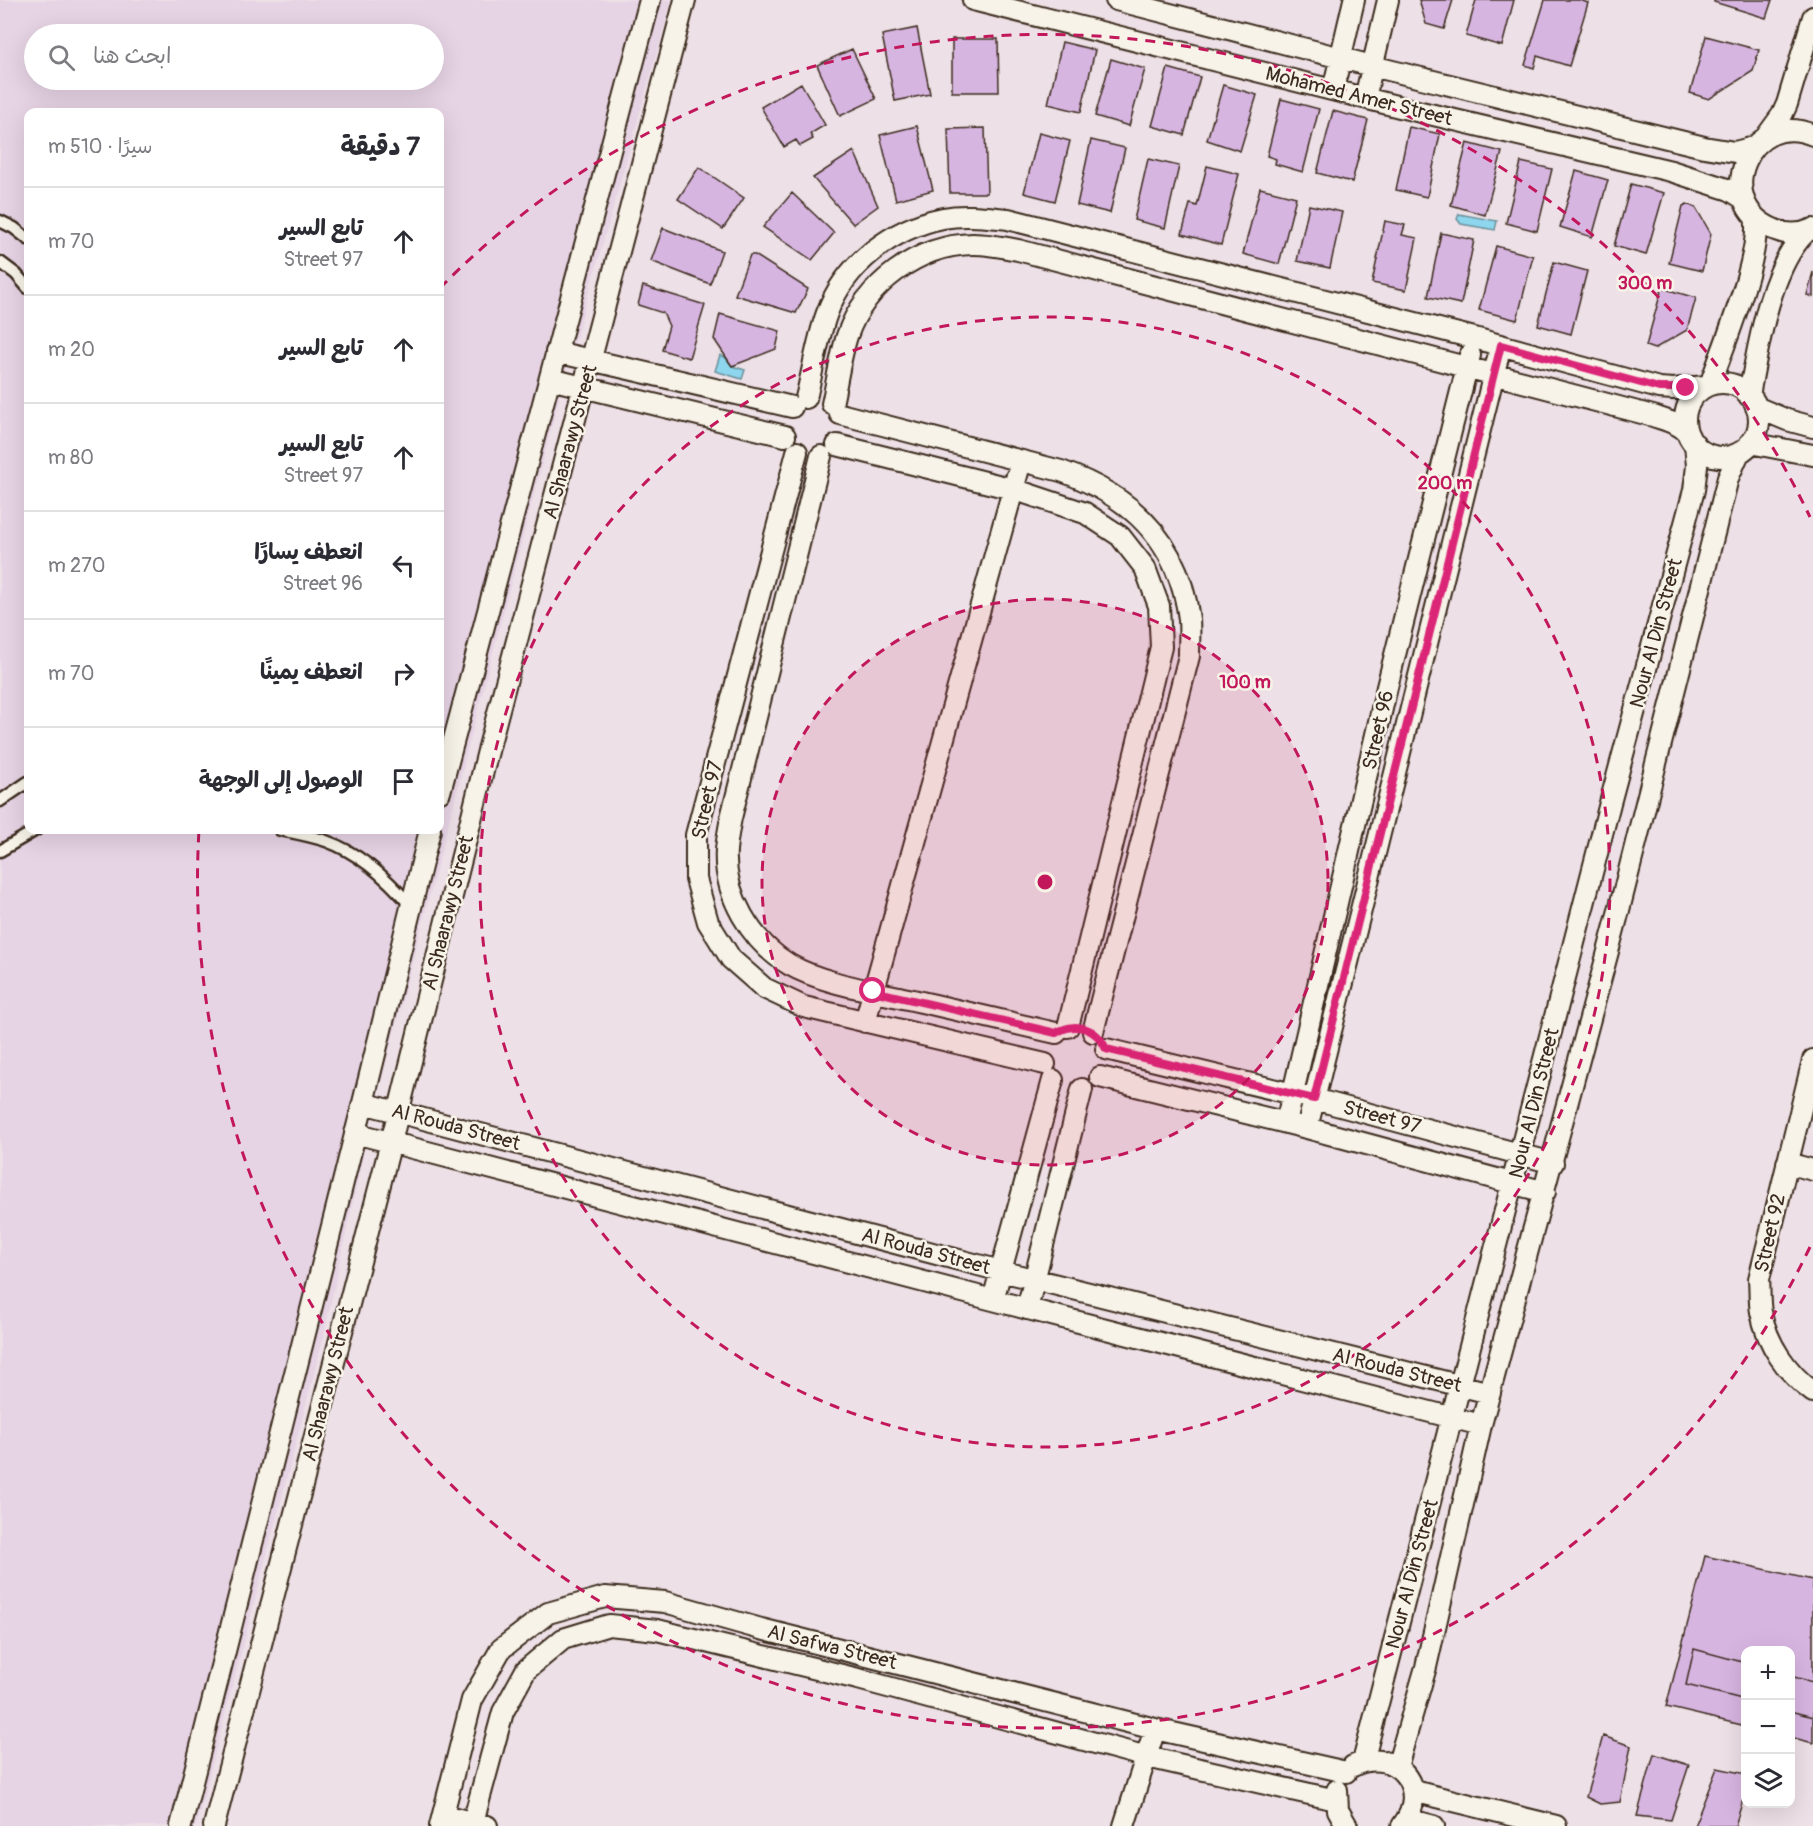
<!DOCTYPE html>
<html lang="ar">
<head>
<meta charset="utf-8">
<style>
  :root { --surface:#fff; --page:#f2f2f3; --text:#2b2b33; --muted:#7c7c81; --line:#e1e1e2 }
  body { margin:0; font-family:Pangolin,"Playpen Sans Arabic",sans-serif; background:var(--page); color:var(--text); direction:rtl }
  .controls { position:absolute; right:18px; bottom:18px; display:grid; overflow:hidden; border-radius:12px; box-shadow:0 6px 24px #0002 }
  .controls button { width:54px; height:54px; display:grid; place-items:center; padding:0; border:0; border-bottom:2px solid var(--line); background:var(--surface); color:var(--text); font:30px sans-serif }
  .stop { position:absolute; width:18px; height:18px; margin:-14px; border:4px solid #db2777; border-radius:50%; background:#fff }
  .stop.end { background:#db2777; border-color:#fff; box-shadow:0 2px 6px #0008 }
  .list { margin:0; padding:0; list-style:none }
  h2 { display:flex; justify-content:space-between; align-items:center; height:78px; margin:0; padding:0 24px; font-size:26px }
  h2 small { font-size:20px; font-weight:400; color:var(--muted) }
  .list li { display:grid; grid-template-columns:39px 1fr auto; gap:18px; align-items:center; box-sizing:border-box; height:108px; padding:0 24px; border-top:2px solid var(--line) }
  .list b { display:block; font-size:22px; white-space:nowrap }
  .list p { margin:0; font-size:20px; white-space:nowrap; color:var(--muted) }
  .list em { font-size:20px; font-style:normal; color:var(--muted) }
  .icon { flex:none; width:33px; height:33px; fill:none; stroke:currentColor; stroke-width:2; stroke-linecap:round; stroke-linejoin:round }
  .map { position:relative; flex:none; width:1813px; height:1826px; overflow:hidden; direction:ltr }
  .search { position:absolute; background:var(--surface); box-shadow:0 6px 24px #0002; left:24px; top:24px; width:420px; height:66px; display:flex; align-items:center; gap:15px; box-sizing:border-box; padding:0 21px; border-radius:33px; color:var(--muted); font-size:22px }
  .panel { position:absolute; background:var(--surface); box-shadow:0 6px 24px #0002; left:24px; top:108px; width:420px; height:726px; border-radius:12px; direction:rtl }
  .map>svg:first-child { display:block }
</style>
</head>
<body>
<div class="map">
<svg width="1813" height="1826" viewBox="0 0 1813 1826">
  <rect width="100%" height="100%" fill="#ede0e6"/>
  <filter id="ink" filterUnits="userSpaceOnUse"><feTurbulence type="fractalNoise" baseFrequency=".0167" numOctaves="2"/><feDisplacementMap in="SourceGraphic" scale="12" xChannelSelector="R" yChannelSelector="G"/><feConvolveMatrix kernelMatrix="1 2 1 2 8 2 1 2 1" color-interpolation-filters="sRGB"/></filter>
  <g filter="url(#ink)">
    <!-- built -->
    <path fill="#e6d3e4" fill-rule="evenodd" d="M 0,0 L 672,0 L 563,383 L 367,1136 L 323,1339 L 196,1826 L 0,1826 ZM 34,34 L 434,34 L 434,80 L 34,80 ZM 28,112 L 440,112 L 440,830 L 28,830 Z"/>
    <!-- water -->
    <path fill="#8dd6ee" stroke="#6c919b" stroke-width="1.5" d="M 1459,214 L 1497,221 L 1495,230 L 1461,224 L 1457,219 Z
      M 720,355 L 725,357 L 732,366 L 745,370 L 742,379 L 715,371 Z"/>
    <!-- building -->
    <path fill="#d7b5e1" stroke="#3b2a1e" stroke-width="1.5" d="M 1419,0 L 1453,0 L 1444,29 L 1426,24 Z
      M 1476,0 L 1514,0 L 1502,46 L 1466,36 Z
      M 1545,0 L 1580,0 L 1588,3 L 1569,66 L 1537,56 L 1534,68 L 1525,65 Z
      M 1714,0 L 1772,0 L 1766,18 L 1714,2 Z
      M 917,28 L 930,94 L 895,101 L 882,35 Z
      M 1706,36 L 1759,50 L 1753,71 L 1709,99 L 1690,93 Z
      M 952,39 L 998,39 L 999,92 L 952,92 Z
      M 1062,42 L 1095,50 L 1081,112 L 1048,104 Z
      M 852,49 L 876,99 L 840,116 L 817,65 Z
      M 1111,59 L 1145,69 L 1129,126 L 1095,116 Z
      M 1168,68 L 1200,77 L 1184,135 L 1152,126 Z
      M 801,83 L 825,125 L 810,134 L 813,139 L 800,146 L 796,140 L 784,147 L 761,107 Z
      M 1223,85 L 1257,95 L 1240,151 L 1207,140 Z
      M 1281,99 L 1319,109 L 1303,172 L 1275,164 L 1276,159 L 1267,156 Z
      M 1333,111 L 1368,120 L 1352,182 L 1317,173 Z
      M 917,126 L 933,190 L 896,200 L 880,135 Z
      M 1409,127 L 1440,134 L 1427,197 L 1396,190 Z
      M 985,128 L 987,193 L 950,193 L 948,129 Z
      M 1039,133 L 1070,141 L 1055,201 L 1024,193 Z
      M 1091,140 L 1125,148 L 1110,213 L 1077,205 Z
      M 1467,143 L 1502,152 L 1485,215 L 1451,205 Z
      M 854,151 L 878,206 L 853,224 L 813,178 Z
      M 1148,159 L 1179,166 L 1165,228 L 1134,220 Z
      M 1521,162 L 1552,169 L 1537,231 L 1506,223 Z
      M 1207,166 L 1239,174 L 1221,245 L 1182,234 L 1190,204 L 1197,206 Z
      M 699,167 L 744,198 L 723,229 L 678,199 Z
      M 1576,171 L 1608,180 L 1592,237 L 1560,227 Z
      M 1631,184 L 1664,193 L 1646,255 L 1614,246 Z
      M 1260,188 L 1296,197 L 1279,264 L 1243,254 Z
      M 792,193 L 834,233 L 812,260 L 763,227 Z
      M 1687,204 L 1696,208 L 1711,234 L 1702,271 L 1669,263 L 1683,206 Z
      M 1309,205 L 1342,212 L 1330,268 L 1297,261 Z
      M 1385,221 L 1405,225 L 1402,235 L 1417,238 L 1406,290 L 1372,283 Z
      M 663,228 L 722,251 L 710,284 L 651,261 Z
      M 1441,233 L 1474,240 L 1461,304 L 1428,297 Z
      M 1496,246 L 1533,256 L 1517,320 L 1479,310 Z
      M 750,255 L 755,255 L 808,289 L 796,313 L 735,295 Z
      M 1554,262 L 1587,271 L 1571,334 L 1538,325 Z
      M 1813,272 L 1813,297 L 1807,295 Z
      M 643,286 L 705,305 L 689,358 L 662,350 L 669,326 L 663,313 L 638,305 Z
      M 1662,288 L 1696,298 L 1687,330 L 1654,349 L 1646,346 Z
      M 720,314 L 780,331 L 776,349 L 732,366 L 714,339 Z
      M 1705,1556 L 1813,1580 L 1813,1743 L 1790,1737 L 1790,1650 L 1746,1650 L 1746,1726 L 1666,1707 Z
      M 1694,1649 L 1746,1663 L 1746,1700 L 1686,1685 Z
      M 1790,1676 L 1813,1682 L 1813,1717 L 1790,1711 Z
      M 1603,1736 L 1631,1746 L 1620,1802 L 1600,1804 L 1586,1797 Z
      M 1654,1754 L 1689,1765 L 1671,1820 L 1637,1816 Z
      M 1717,1768 L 1746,1774 L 1746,1790 L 1735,1826 L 1694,1826 Z"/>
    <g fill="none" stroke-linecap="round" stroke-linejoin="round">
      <defs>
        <path id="service" d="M 0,221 L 14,228 L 28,239
          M 0,262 L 16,274 L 28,288
          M 0,801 L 28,782
          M 280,830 C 295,833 311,836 326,841 C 360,853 388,879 411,906
          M 0,851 L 36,830"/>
        <path id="minor" d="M 973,0 L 1404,108 L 1671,171 L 1730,190 L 1744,199
          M 1116,0 L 1372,66 L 1704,147 L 1735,152 L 1754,147
          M 1333,90 L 1354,0
          M 1365,98 L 1388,0
          M 1813,135 C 1750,108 1710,202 1773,229 C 1786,235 1800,235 1813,229
          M 1766,137 L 1782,115 L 1787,104 L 1813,17
          M 556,352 L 792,407
          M 550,379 L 785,436
          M1685 420a37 37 0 1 1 74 0a37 37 0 1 1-74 0Z
          M 1710,385 C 1723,347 1763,252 1755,217
          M 1749,396 C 1758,347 1770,268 1805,233
          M 806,398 C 813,370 817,340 827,313 C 845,264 893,228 943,218 C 965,214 986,217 1008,219 L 1474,338 L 1659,388 L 1673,389 L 1706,386
          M 832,404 C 837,382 840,358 847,336 C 865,284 918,245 973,244 C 988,244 1003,247 1018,250 L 1653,416 C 1664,420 1684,424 1689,436
          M 1756,407 L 1787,420 L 1813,427
          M 840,414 L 1061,471 C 1132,496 1179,542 1189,619 C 1190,631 1189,644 1189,656 L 1093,1032
          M 1750,443 L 1813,455
          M 837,445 L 1013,489 L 1085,513 L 1120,536 L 1145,568 L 1159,606 L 1161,647 L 1068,1027
          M 797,452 L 696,835 L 696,879 L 708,922 L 731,959 L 764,988 L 804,1007 L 1045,1064
          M 821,456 L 731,818 C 729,828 727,839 726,850 C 723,894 751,942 790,965 C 821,983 873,991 908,999 C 958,1010 1007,1022 1056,1033
          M 440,792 L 650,0
          M 865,1022 L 1021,461
          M 1106,1049 L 1314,1099 L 1553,1163
          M 1813,1060 L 1759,1279 C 1760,1290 1759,1301 1761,1312 C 1767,1344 1787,1373 1813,1392
          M 1100,1077 L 1307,1128 L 1545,1192
          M 363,1103 L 1001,1271 L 1490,1393
          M 1286,1123 L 1387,687 L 1470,355
          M 1307,1128 L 1501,345
          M 355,1133 L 993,1300 L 1481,1425
          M 1787,1163 L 1813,1170
          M 993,1300 L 1053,1080
          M 1027,1309 L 1082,1089
          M 1363,1762 L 1610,803 L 1694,490 L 1697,466 L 1695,444
          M 1353,1766 C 1395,1745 1432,1789 1402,1826
          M 1397,1767 L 1426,1667 L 1481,1425 L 1617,918 L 1728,478 L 1739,453
          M 1337,1790 L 1338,1810 L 1347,1826
          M 1413,1791 L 1556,1826
          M 443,1815 L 487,1826
          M 1407,1819 L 1434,1826
          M 181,1826 L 363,1103 L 430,830
          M 214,1826 L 391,1142 L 489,747 L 685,0
          M 440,1826 L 472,1700 L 501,1649 L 548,1613 L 605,1597 L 665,1602 L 761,1629 L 1155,1729 L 1346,1772
          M 472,1826 L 503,1712 L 526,1670 L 563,1639 L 609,1625 L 657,1630 L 858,1679 L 1147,1757 L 1336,1800
          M 1124,1826 L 1155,1729"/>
      </defs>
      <!-- service casing -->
      <use href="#service" stroke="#3b2a1e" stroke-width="15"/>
      <!-- minor casing -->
      <use href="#minor" stroke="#3b2a1e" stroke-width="24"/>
      <!-- service -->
      <use href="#service" stroke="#f7f3e8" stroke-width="10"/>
      <!-- minor -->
      <use href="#minor" stroke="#f7f3e8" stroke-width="20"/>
    </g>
  </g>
  <g fill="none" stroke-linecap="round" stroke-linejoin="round" filter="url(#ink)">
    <!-- route -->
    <path stroke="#db2777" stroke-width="8" d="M 873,991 L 1056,1033 C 1076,1021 1097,1028 1106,1049 L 1314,1099 L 1501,345 L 1659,388 L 1686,388"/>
  </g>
  <!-- distance rings -->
  <circle cx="1045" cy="882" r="283" fill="#c2185b" fill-opacity=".12"/>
  <g fill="none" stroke="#c2185b" stroke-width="3" stroke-dasharray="10 8">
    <circle cx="1045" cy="882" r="283"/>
    <circle cx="1045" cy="882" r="565"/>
    <path d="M1810 1247A848 848 0 0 1 199 830M440 288A848 848 0 0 1 1810 517"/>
  </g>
  <g text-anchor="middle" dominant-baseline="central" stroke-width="5" stroke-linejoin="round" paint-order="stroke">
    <!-- street labels -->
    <g font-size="20" fill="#3b2a1e" stroke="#f7f3e8">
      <text transform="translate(1359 96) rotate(14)">Mohamed Amer Street</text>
      <text transform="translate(570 442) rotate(-75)">Al Shaarawy Street</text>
      <text transform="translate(1656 633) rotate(-75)">Nour Al Din Street</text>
      <text transform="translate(1378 730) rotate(-77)">Street 96</text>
      <text transform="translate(707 800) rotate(-77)">Street 97</text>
      <text transform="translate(448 913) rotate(-76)">Al Shaarawy Street</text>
      <text transform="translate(1534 1103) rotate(-76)">Nour Al Din Street</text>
      <text transform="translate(1382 1117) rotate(15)">Street 97</text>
      <text transform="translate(456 1127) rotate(15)">Al Rouda Street</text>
      <text transform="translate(1770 1233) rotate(-77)">Street 92</text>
      <text transform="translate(926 1251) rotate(15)">Al Rouda Street</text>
      <text transform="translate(1397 1370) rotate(14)">Al Rouda Street</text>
      <text transform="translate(328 1384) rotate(-76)">Al Shaarawy Street</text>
      <text transform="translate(1412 1574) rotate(-75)">Nour Al Din Street</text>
      <text transform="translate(832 1647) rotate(14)">Al Safwa Street</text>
    </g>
  </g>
  <circle cx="1045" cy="882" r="9" fill="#c2185b" stroke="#f7f3e8" stroke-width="3"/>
  <g font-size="18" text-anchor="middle" font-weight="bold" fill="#c2185b" stroke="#f7f3e8" stroke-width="5" stroke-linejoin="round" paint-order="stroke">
    <text x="1645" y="289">300 m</text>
    <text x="1445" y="489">200 m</text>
    <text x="1245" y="688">100 m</text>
  </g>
</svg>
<div class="controls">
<button>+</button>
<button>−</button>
<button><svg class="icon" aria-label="layers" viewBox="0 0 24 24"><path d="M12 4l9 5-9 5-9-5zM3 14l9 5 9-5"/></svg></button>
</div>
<div class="stop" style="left:873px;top:991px"></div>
<div class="stop end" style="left:1686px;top:388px"></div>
<div class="search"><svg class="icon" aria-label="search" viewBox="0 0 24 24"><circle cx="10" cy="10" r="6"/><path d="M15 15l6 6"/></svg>ابحث هنا</div>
<section class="panel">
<h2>7 دقيقة<small>سيرًا · 510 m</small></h2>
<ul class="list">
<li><svg class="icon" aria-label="ahead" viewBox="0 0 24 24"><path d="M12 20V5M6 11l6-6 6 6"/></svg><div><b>تابع السير</b><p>Street 97</p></div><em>70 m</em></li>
<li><svg class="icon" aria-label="ahead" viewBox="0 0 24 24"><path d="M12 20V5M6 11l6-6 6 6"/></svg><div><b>تابع السير</b></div><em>20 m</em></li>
<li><svg class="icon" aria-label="ahead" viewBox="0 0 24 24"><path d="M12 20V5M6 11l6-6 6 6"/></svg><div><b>تابع السير</b><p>Street 97</p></div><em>80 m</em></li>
<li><svg class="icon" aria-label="left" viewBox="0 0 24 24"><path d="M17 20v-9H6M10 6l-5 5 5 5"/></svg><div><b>انعطف يسارًا</b><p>Street 96</p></div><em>270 m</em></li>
<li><svg class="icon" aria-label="right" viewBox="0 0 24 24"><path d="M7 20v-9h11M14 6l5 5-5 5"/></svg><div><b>انعطف يمينًا</b></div><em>70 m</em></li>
<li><svg class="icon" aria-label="arrive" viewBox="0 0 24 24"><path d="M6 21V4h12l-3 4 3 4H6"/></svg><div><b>الوصول إلى الوجهة</b></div></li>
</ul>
</section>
</div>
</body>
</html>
